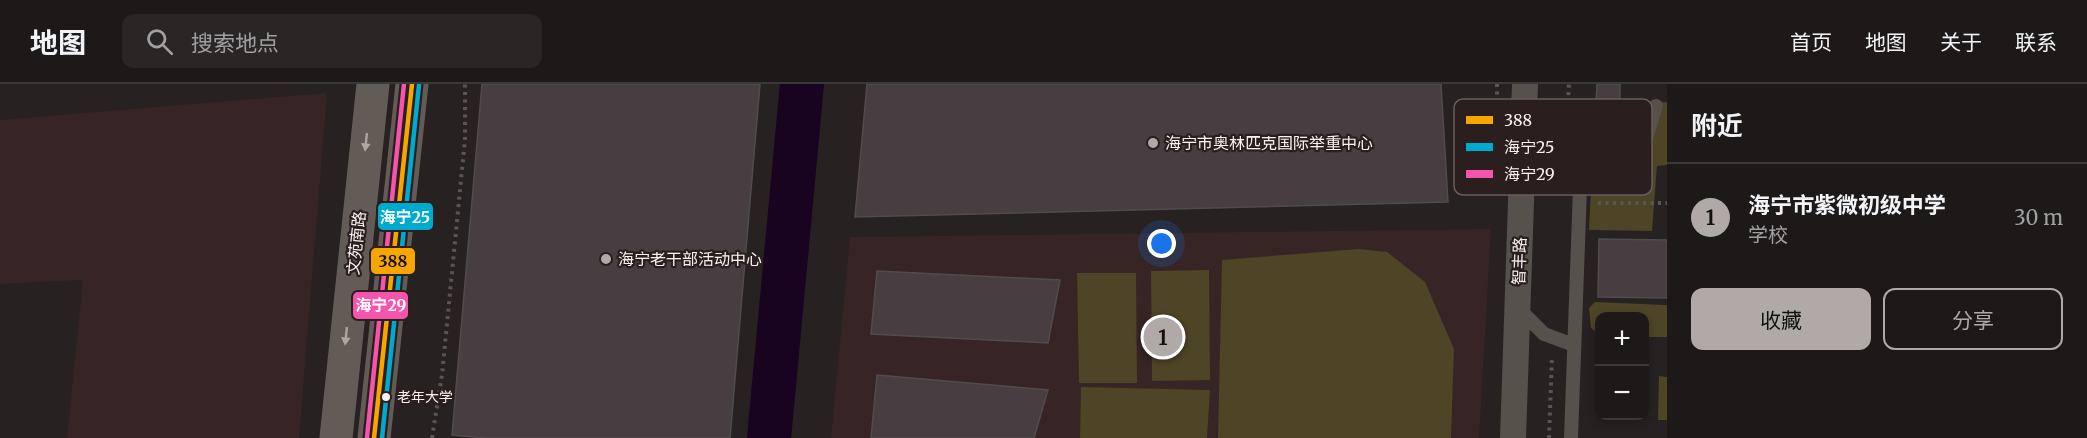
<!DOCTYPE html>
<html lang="zh">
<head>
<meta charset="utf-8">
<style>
  :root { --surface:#1d1919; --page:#2a2626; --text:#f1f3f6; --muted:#a0a0a2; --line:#3b3838; --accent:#b0a9a8 }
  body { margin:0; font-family:Merriweather,"Noto Sans SC",serif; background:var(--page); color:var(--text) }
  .controls { position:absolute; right:18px; bottom:18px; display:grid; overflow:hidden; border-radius:12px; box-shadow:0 3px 9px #0003 }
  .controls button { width:54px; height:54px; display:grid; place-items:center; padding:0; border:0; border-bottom:2px solid var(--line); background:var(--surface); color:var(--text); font:30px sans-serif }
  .you { position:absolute; left:1162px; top:160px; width:21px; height:21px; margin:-15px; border:4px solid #fff; border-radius:50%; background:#1a73e8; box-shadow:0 0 0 9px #1a73e833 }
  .badge { display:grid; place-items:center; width:39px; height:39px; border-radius:50%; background:var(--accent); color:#111; font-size:20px; font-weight:700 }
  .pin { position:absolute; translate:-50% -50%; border:3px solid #fff; box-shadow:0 2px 6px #0006 }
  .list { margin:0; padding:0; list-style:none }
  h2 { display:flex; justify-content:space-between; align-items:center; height:78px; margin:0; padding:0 24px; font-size:26px }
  h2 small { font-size:20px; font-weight:400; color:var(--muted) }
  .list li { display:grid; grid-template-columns:39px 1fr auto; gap:18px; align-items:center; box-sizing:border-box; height:108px; padding:0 24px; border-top:2px solid var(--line) }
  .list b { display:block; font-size:22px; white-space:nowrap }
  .list p { margin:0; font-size:20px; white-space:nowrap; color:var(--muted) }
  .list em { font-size:20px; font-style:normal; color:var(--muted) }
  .actions { display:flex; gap:12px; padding:18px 24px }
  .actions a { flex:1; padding:14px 0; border:2px solid var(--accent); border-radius:12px; text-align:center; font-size:21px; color:var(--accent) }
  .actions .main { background:var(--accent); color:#111 }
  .icon { flex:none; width:33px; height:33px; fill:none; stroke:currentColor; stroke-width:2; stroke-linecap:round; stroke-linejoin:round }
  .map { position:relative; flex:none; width:1667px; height:354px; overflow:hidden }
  header { display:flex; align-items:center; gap:36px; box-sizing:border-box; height:84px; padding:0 30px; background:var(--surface); border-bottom:2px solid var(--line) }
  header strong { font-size:28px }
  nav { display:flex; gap:33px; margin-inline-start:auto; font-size:21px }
  .search { width:420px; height:54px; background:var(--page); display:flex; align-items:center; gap:15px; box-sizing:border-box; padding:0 21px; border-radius:12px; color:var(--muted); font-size:22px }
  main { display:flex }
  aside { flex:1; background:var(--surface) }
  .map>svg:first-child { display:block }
</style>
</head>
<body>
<header>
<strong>地图</strong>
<div class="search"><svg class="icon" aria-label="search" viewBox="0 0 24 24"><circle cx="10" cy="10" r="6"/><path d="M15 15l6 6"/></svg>搜索地点</div>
<nav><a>首页</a><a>地图</a><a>关于</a><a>联系</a></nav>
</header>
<main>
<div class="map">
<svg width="1667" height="354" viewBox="0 0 1667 354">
  <rect width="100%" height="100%" fill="#272121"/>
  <!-- built -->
  <path fill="#362524" d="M 327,9 L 299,354 L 67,354 L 83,196 L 0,200 L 0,36 Z
    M 1491,145 L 1479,354 L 831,354 L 850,153 Z"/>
  <!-- green -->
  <path fill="#4e4426" d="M 1667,18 L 1667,81 L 1657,82 L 1652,147 L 1589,146 L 1594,41 L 1623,41 L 1627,20 Z
    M 1358,165 L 1387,168 L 1425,198 L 1454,265 L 1451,354 L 1218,354 L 1222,176 Z
    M 1209,186 L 1210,296 L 1152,297 L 1151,187 Z
    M 1136,189 L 1137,299 L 1079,299 L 1077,189 Z
    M 1595,218 L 1667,221 L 1667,253 L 1645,253 L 1644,232 L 1600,232 L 1599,250 L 1591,244 L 1589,224 Z
    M 1659,292 L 1667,293 L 1667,336 L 1658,336 Z
    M 1081,303 L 1210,306 L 1207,354 L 1080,354 Z"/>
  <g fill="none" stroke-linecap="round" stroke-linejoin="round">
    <!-- river -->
    <path stroke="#180321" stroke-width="44" d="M 769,354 L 802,0"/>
  </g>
  <!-- building -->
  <path fill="#483d41" stroke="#504c4d" stroke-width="1.5" d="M 482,0 L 760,0 L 730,354 L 484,354 L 452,351 Z
    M 867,0 L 1441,0 L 1448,118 L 855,133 Z
    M 1597,0 L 1620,0 L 1620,37 L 1595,36 Z
    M 1599,155 L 1667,156 L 1667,214 L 1598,213 Z
    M 877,187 L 1060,196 L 1048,259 L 871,250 Z
    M 877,291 L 1048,306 L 1034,354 L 871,354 Z"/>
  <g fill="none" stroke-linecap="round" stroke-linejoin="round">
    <!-- path -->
    <path stroke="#5a5552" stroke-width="4" stroke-dasharray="3 4.5" stroke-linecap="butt" d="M 1497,0 L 1497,14
      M 1564,86 L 1569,0
      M 1598,119 L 1667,119
      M 432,354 L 442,291 L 465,55 L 465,0
      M 1549,354 L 1552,273"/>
    <!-- lane -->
    <path stroke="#57514c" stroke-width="14" d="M 1518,224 L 1544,250 L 1574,261
      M 1571,354 L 1580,104 L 1589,74 L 1624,65 L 1647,51 L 1656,22"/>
    <!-- street -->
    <path stroke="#57514c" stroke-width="26" d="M 1513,354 L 1525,0"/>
    <!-- secondary -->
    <path stroke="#625b56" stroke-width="33" d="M 336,354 L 373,0
      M 374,354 L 412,0"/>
    <defs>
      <path id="bus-1" d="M 374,354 L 412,0"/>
      <path id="bus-2" d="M 382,354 L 419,1"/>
      <path id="bus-3" d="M 367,353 L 404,0"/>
    </defs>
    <!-- bus-1 casing -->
    <use href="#bus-1" stroke="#2a1f1e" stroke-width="9"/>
    <!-- bus-2 casing -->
    <use href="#bus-2" stroke="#2a1f1e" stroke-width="9"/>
    <!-- bus-3 casing -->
    <use href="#bus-3" stroke="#2a1f1e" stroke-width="9"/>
    <!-- bus-1 -->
    <use href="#bus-1" stroke="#f7a600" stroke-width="4.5"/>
    <!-- bus-2 -->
    <use href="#bus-2" stroke="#00a9ce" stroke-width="4.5"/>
    <!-- bus-3 -->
    <use href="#bus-3" stroke="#f653ac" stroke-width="4.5"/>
  </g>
  <!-- one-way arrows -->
  <defs><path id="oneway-solid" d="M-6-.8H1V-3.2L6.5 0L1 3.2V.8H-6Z" transform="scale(1.5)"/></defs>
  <g fill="#aea6a4">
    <use href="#oneway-solid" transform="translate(366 58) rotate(96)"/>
    <use href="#oneway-solid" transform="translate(346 252) rotate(96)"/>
  </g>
  <!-- markers -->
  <g fill="#b0a9a8" stroke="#2a1f1e" stroke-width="2">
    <circle cx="1153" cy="59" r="6"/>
    <circle cx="606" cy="175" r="6"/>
  </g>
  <circle fill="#faf2f1" stroke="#2a1f1e" stroke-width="2" cx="386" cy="313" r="5"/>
  <g text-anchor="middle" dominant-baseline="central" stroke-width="4.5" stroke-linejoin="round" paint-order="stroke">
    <!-- bus labels -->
    <g font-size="14" fill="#faf2f1" stroke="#2a1f1e" text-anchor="start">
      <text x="397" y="313">老年大学</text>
    </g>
    <!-- poi labels -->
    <g font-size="16" fill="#faf2f1" stroke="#2a1f1e" text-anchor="start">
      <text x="1165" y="59">海宁市奥林匹克国际举重中心</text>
      <text x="618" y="175">海宁老干部活动中心</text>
    </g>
    <!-- street labels -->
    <g font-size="16" fill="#faf2f1" stroke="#2a1f1e">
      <text transform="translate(356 159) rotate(-84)">文苑南路</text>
      <text transform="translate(1519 177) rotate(-88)">智丰路</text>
    </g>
  </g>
  <!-- legend -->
  <rect x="1454" y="15" width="198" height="96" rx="9" fill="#2a1f1e" stroke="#685e5d" stroke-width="1.5"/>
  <rect x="1466" y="32" width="27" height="8" fill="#f7a600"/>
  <rect x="1466" y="59" width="27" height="8" fill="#00a9ce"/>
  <rect x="1466" y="86" width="27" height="8" fill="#f653ac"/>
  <g font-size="16" fill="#faf2f1">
    <text x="1504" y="42">388</text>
    <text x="1504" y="69">海宁25</text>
    <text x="1504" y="96">海宁29</text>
  </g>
  <g stroke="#2a1f1e" stroke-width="2">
    <rect x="377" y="118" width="57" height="29" rx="6" fill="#00a9ce"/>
    <rect x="370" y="163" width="46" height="28" rx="6" fill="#f7a600"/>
    <rect x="352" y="207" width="57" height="29" rx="6" fill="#f653ac"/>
  </g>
  <g font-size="16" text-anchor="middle" font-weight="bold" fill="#fff">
    <text x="405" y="139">海宁25</text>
    <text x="381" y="227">海宁29</text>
  </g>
  <g font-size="16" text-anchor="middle" font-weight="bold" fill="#111">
    <text x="393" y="183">388</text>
  </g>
</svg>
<div class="controls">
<button>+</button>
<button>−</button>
</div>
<div class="you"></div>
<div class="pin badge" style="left:1163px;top:253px">1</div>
</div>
<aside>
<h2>附近<small></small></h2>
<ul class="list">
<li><span class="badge">1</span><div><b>海宁市紫微初级中学</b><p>学校</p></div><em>30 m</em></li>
</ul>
<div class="actions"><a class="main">收藏</a><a>分享</a></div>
</aside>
</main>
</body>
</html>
